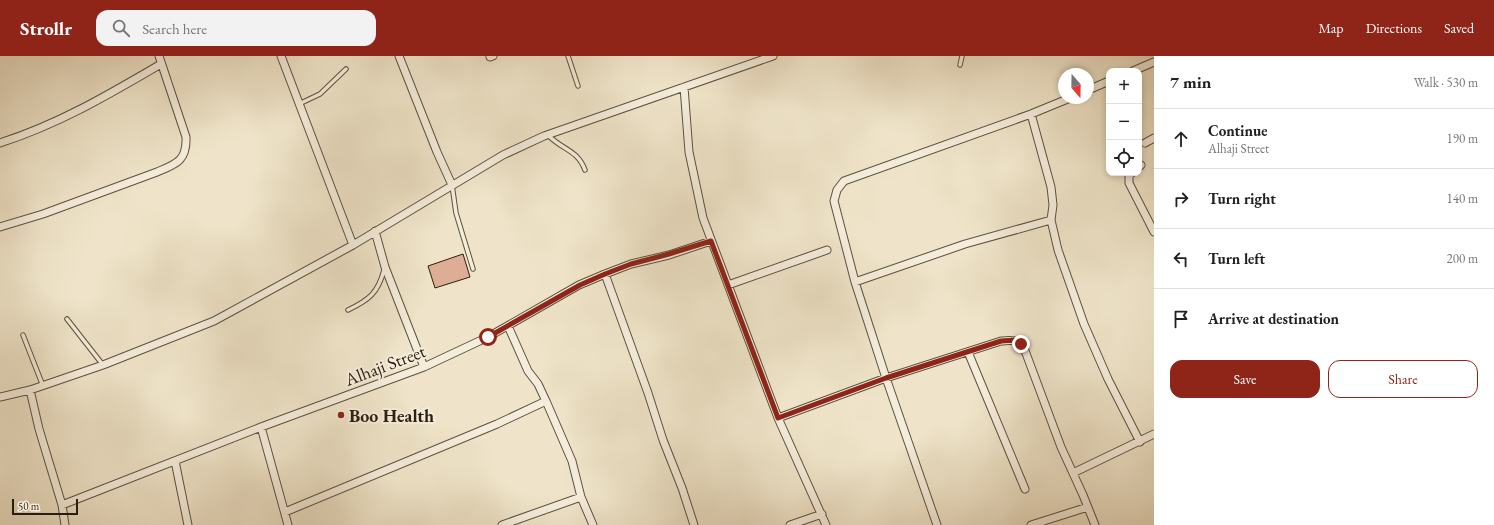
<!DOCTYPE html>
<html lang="en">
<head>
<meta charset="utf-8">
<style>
  :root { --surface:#fff; --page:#f2f2f2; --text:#202124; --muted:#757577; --line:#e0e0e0; --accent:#8f2418 }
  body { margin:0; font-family:"EB Garamond",serif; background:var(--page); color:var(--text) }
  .controls { position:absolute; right:12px; top:12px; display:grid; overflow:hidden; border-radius:8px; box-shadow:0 2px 6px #0003 }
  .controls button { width:36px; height:36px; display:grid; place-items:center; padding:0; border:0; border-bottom:1px solid var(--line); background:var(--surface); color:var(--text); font:20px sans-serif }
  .compass { position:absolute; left:1058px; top:12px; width:36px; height:36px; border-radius:50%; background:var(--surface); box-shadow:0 2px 6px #0003; rotate:160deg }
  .scale { position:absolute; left:12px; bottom:10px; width:66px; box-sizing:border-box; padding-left:4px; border:2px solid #2c1e0e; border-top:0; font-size:11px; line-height:14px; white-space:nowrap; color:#2c1e0e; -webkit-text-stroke:3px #f5eddc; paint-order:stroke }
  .stop { position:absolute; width:12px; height:12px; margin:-9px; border:3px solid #8f2418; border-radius:50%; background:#fff }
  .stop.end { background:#8f2418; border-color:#fff; box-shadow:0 1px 4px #0008 }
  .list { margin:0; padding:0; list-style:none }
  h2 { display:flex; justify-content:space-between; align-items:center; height:52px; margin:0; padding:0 16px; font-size:17px }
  h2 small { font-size:13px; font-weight:400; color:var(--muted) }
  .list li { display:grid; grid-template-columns:26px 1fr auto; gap:12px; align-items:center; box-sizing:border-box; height:60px; padding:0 16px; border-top:1px solid var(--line) }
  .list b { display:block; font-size:15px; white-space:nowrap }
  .list p { margin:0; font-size:13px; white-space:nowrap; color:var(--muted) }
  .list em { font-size:13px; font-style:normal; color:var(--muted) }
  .actions { display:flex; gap:8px; padding:12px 16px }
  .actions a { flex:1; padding:9px 0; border:1px solid var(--accent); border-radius:12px; text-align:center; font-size:14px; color:var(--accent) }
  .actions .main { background:var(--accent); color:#fff }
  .icon { flex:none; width:22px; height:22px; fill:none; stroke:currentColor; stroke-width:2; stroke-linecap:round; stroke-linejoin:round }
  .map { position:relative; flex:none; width:1154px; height:469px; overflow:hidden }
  header { display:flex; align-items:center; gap:24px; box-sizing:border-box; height:56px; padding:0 20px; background:var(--accent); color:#fff }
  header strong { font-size:19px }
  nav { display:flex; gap:22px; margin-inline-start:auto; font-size:14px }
  .search { width:280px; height:36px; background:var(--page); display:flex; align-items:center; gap:10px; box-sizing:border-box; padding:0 14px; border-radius:12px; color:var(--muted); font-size:15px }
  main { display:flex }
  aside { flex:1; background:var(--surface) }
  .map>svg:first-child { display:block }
</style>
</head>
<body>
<header>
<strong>Strollr</strong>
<div class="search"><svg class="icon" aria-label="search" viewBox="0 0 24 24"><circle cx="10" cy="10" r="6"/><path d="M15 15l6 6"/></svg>Search here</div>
<nav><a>Map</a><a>Directions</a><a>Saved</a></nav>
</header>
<main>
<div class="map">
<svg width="1154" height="469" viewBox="0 0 1154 469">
  <rect width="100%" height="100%" fill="#efe4c9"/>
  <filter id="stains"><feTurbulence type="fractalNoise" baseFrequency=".005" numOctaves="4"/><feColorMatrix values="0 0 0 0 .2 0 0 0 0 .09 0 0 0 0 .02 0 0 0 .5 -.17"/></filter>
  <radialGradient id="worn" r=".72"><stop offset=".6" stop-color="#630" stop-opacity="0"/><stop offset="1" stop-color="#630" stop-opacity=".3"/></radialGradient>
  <!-- building -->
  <path fill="#ddad96" stroke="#2c1e0e" d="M 463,198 L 470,221 L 435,232 L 428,210 Z"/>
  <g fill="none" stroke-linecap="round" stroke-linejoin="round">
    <defs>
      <path id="lane" d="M 568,0 L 578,30
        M 960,9 L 962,0
        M 299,48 L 320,38 L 346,13
        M 548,79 C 562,94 577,93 585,114
        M 452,129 L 456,157 L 473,213
        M 348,254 C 369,244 378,237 384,214
        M 67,263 L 103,309
        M 23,279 L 43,330"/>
      <path id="street" d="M 281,0 L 353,189
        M 399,0 L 437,96 L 452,129
        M 490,1 L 493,0
        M 1133,15 L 1154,6
        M 684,31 L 689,96 L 703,162 L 778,362 L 826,469
        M 1088,34 L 1109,25
        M 1031,58 L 1051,131 L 1053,149 L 1051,164 L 1058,194 L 1084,268 L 1108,323 L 1140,386
        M 0,87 C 59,68 108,39 161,8
        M 1145,87 L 1154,82
        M 1139,111 L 1141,109
        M 1132,117 L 1129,119 L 1129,127 L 1154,176
        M 0,171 L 43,158 L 157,116 C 176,108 187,105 186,81 L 159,0
        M 375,175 L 385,211 L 424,311
        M 605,218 L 648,337 L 663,384 L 682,432 L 694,469
        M 855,226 L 965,188 L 1051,164
        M 728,229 L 827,194
        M 508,270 L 528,315 L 538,328 L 546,345 L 572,405 L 581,441 L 593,469
        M 968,296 L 1025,433
        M 30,334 L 39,373 L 62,449 L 65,469
        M 0,341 L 30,334 L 103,309 L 214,265 L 353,189 L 503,99 L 544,80 L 773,0
        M 778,362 L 886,322 L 1001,285 C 1011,284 1018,283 1024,292 L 1061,391 L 1083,439 L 1095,469
        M 261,371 L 288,469
        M 175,405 L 188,469
        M 1073,417 L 1154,378
        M 62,449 L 261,371 L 424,311 L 488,281 L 579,229 L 605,218 L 631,208 L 669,199 L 711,185
        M 285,456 L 497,368 L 546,345
        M 502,469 L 581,441
        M 790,469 L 822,458
        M 937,469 L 886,322 L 855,226 L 834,145 L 837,134 L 844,125 L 1031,58 L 1070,42
        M 1031,469 L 1088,451"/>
    </defs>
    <!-- lane casing -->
    <use href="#lane" stroke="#5d503d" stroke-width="5.5"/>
    <!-- street casing -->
    <use href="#street" stroke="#5d503d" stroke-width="9"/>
    <!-- lane -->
    <use href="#lane" stroke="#f5eddc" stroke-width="3.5"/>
    <!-- street -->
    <use href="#street" stroke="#f5eddc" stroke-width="7"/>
  </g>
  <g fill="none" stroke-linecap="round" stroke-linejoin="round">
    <!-- route -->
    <path stroke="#8f2418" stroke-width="5" d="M 488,281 L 580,229 L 605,218 L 631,208 L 669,198 L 711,185 L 778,362 L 886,322 L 1001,285 L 1016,284 L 1021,288"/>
  </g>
  <!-- markers -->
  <circle fill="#8f2418" stroke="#f5eddc" stroke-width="1.5" cx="341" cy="359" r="4"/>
  <g text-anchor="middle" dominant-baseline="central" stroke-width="4" stroke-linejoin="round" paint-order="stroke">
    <!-- street labels -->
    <g font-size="18" fill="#2c1e0e" stroke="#f5eddc">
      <text transform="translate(385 309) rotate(-21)">Alhaji Street</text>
    </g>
    <!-- poi labels -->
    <g font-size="18" font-weight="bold" fill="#2c1e0e" stroke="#f5eddc" text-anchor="start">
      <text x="349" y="359">Boo Health</text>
    </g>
  </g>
  <rect width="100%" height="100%" filter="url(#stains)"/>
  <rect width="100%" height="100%" fill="url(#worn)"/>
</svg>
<div class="controls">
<button>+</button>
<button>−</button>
<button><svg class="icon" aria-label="locate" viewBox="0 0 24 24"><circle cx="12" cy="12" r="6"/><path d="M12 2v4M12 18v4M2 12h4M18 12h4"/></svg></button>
</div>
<svg class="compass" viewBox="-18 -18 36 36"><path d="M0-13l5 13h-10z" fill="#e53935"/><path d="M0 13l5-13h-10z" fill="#757577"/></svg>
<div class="scale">50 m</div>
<div class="stop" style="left:488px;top:281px"></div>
<div class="stop end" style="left:1021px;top:288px"></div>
</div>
<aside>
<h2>7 min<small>Walk · 530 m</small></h2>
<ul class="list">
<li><svg class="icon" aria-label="ahead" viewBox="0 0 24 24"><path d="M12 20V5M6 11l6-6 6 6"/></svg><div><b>Continue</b><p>Alhaji Street</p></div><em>190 m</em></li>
<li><svg class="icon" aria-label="right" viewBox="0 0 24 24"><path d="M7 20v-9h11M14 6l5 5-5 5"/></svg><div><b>Turn right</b></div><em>140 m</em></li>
<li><svg class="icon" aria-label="left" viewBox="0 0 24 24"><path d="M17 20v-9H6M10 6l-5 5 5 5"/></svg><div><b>Turn left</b></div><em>200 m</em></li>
<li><svg class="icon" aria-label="arrive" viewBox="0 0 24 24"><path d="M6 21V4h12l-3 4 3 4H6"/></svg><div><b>Arrive at destination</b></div></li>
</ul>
<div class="actions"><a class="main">Save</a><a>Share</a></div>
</aside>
</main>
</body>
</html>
